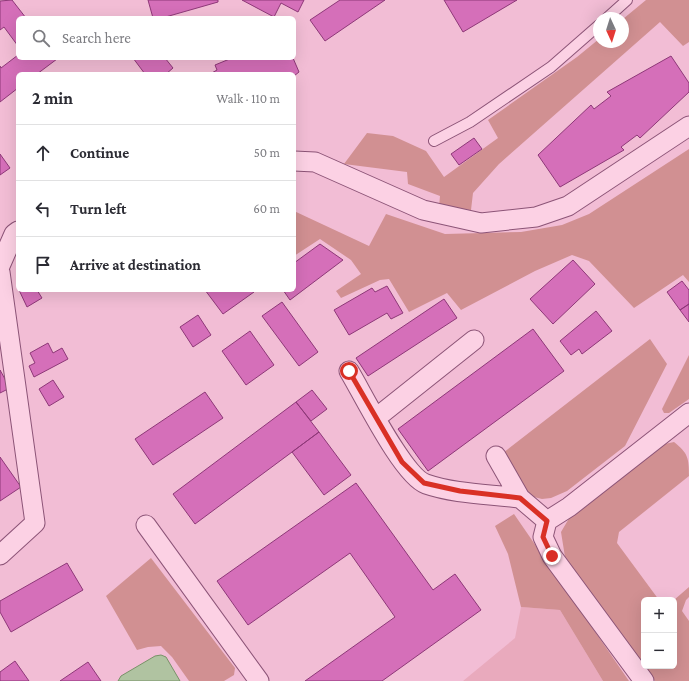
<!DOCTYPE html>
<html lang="en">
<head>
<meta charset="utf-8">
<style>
  :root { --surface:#fff; --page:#f7f7f7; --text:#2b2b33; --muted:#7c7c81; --line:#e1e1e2 }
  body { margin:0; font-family:"Crimson Pro",serif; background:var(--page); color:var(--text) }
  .controls { position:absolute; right:12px; bottom:12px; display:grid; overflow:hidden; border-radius:6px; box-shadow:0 4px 16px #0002 }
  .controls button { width:36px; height:36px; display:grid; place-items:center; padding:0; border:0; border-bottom:1px solid var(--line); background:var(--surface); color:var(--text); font:20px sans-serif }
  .compass { position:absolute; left:593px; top:12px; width:36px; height:36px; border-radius:50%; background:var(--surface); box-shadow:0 4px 16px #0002; rotate:176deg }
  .stop { position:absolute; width:12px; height:12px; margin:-9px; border:3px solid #d93025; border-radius:50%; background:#fff }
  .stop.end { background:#d93025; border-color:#fff; box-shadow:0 1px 4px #0008 }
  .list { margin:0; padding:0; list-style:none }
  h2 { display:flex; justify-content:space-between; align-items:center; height:52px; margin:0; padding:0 16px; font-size:17px }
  h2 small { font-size:13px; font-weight:400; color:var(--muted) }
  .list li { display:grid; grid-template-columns:26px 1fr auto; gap:12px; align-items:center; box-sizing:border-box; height:56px; padding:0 16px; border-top:1px solid var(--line) }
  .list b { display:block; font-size:15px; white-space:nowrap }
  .list em { font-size:13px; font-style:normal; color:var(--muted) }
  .icon { flex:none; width:22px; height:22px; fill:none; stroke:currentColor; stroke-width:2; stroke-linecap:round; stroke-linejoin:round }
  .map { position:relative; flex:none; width:689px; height:681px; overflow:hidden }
  .search { position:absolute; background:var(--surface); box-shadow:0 4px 16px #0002; left:16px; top:16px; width:280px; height:44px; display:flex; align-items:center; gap:10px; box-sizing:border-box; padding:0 14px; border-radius:6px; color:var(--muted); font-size:15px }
  .panel { position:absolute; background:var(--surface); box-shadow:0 4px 16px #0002; left:16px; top:72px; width:280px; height:220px; border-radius:6px }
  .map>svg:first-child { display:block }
</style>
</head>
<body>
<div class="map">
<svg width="689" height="681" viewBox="0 0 689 681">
  <rect width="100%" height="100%" fill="#f2bdd5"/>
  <!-- farmland -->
  <path fill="#e9aabd" d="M 521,607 L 560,610 L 603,681 L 463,681 L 515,638 Z"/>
  <!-- green -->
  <path fill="#d19092" d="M 646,0 L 689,0 L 689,42 L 683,46 L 660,22 L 499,164 L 473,193 L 471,210 L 439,207 L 440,196 L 408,184 L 407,172 L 344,164 L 367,133 L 393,136 L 426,151 L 444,177 L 498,138 L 488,120 L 577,57 L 599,39 L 599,42 L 623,42 L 623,19 Z
    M 689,149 L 689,282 L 683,275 L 634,308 L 589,261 L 572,255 L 535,271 L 461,310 L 447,293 L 409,312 L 389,279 L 380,280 L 341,298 L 336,291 L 361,274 L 351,260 L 320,239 L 294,256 L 294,211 L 369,246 L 386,214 L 445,234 L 521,232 L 562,225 L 589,214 Z
    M 650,339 L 667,364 L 625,446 L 567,491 L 551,498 L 542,499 L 530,496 L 503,453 Z
    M 689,355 L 689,399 L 669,413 L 664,413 L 662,409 Z
    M 674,442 C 688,453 689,458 689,476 L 619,532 L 617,543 L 659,600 L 644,600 L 644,666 L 674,666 L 674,600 L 689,587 L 689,597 L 686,600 L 682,611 L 689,621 L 689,681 L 655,681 L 565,557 L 561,532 L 571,515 L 660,445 Z
    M 514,514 L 629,681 L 603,681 L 560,610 L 521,607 L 508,554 L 495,526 Z
    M 151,558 L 235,668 L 234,675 L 224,681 L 189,681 L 172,657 L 161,646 L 148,647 L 137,650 L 106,596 Z"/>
  <!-- water -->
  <path fill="#b0c3a1" stroke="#789268" d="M 161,655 L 166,657 L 180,681 L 118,681 L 121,676 L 155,656 Z"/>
  <!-- building -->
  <path fill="#d56fb9" stroke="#8e3878" d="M 12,0 L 26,18 L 18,18 L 18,46 L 4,27 L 0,30 L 0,1 Z
    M 148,0 L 218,0 L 218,2 L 162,18 L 153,18 Z
    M 242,0 L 304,0 L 298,12 L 281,3 L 274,17 Z
    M 340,0 L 385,0 L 325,41 L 310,20 Z
    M 444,0 L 517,0 L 463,32 Z
    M 18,55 L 18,58 L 57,59 L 37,74 L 18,74 L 18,88 L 0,102 L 0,66 L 1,68 Z
    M 671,56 L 689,83 L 689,92 L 640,138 L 637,135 L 621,147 L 624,150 L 560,187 L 538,155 L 591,105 L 594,109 L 611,96 L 607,92 Z
    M 133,58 L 165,58 L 173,68 L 166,74 L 145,74 Z
    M 232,58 L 293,58 L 299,72 L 294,76 L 294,74 L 210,74 L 217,70 L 215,65 Z
    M 474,138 L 482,149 L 459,165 L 451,154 Z
    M 0,154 L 10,168 L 0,175 Z
    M 320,244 L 343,260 L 290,300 L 283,290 L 294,290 L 294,263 Z
    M 573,260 L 595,284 L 553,324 L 530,299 Z
    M 682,281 L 689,290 L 689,304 L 680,310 L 667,292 Z
    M 387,286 L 403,313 L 391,319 L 387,313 L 349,335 L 334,310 L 372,288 L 375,292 Z
    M 19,290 L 37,290 L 42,298 L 27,307 Z
    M 205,290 L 252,290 L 254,292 L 223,314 Z
    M 444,299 L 457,318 L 368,376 L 356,358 Z
    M 282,302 L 318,352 L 299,366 L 262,316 Z
    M 689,304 L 689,322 L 680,310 Z
    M 596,311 L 612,331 L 582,354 L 579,349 L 571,355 L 560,341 Z
    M 198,315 L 211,335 L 193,347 L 180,327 Z
    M 533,329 L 564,371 L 428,471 L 398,429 Z
    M 250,331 L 274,365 L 246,385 L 222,351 Z
    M 48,343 L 53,353 L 62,348 L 68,359 L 34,377 L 29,366 L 35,363 L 30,353 Z
    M 0,370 L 10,388 L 0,393 Z
    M 53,380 L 64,397 L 49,406 L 39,389 Z
    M 312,390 L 327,409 L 311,421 L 296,402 Z
    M 205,392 L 223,418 L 153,465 L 135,439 Z
    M 296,402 L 319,432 L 195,524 L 173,494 Z
    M 319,432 L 351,475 L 324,495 L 292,452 Z
    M 0,457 L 21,487 L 0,501 Z
    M 356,483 L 433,590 L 455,574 L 481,610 L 382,681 L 305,681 L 395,617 L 350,553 L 248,625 L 217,581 Z
    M 67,563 L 83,590 L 11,632 L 0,612 L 0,601 Z
    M 15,661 L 29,681 L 0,681 L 0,672 Z
    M 88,662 L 101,681 L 60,681 Z"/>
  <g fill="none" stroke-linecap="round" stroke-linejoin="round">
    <defs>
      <path id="lane" d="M 607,18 L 627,0
        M 434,141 L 470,122 L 551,67 L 599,25"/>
      <path id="street" d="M 294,161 L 315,162 L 423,210 L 481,223 L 536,217 L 568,206 L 689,126
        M 0,266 L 14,234 L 18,231
        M 0,272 L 35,523 L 0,555
        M 349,371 C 363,394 403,476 426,484 C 455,494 489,494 520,498
        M 376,418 L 474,340
        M 496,456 L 520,498 L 547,521 L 543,537 L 552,556 L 644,681
        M 547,521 L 569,507 L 689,413
        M 146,525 L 259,681"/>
    </defs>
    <!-- lane casing -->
    <use href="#lane" stroke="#8c5477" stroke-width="12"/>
    <!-- street casing -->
    <use href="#street" stroke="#8c5477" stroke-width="21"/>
    <!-- lane -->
    <use href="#lane" stroke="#fcd1e4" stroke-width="10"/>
    <!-- street -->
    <use href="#street" stroke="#fcd1e4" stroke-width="19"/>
  </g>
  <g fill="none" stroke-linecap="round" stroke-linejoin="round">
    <!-- route -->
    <path stroke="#d93025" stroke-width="5" d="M 349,371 L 402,462 L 424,483 L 460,491 L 520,498 L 547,521 L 543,537 L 552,556"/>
  </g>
</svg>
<div class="controls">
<button>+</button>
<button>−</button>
</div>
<svg class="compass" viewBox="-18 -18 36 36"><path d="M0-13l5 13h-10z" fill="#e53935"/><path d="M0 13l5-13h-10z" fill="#7c7c81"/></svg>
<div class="stop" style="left:349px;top:371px"></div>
<div class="stop end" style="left:552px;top:556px"></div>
<div class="search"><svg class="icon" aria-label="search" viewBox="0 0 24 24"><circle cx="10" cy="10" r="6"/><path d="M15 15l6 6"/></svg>Search here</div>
<section class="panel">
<h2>2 min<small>Walk · 110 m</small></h2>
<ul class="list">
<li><svg class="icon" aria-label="ahead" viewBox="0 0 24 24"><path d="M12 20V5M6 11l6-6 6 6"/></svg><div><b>Continue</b></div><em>50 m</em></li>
<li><svg class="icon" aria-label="left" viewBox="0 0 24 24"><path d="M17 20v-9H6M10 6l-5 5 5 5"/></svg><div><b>Turn left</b></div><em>60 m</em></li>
<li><svg class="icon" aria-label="arrive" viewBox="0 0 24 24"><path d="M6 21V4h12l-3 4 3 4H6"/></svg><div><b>Arrive at destination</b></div></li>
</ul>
</section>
</div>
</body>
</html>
